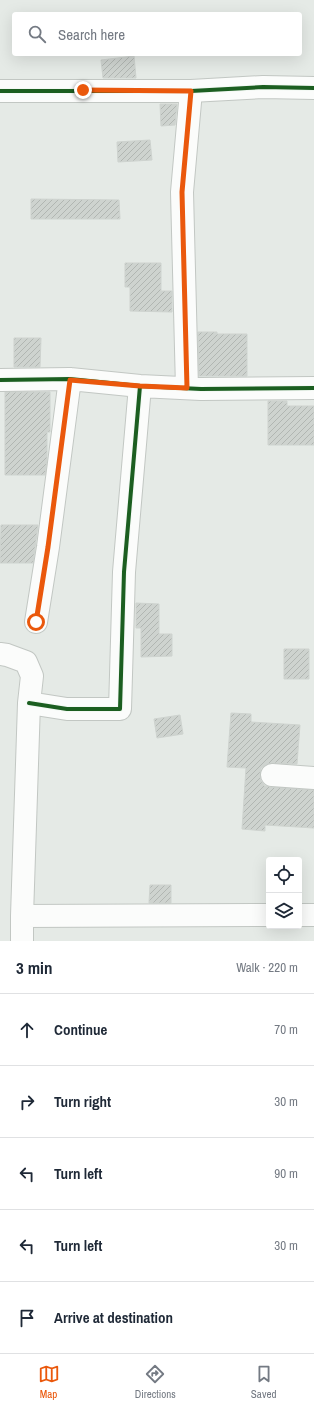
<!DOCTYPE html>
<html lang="en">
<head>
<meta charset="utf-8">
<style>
  :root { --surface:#fff; --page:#f6f6f7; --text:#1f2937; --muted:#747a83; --line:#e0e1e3; --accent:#ea580c }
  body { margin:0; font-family:"Archivo Narrow",sans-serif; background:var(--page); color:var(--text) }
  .controls { position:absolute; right:12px; bottom:12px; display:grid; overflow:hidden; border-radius:4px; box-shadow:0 4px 16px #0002 }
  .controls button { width:36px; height:36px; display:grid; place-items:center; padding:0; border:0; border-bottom:1px solid var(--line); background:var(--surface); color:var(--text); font:20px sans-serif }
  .stop { position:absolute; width:12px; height:12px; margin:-9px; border:3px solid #ea580c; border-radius:50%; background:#fff }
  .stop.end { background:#ea580c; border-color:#fff; box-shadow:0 1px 4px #0008 }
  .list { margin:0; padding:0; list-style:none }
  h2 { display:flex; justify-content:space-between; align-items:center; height:52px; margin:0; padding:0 16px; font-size:17px }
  h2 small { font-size:13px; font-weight:400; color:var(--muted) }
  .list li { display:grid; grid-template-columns:26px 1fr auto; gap:12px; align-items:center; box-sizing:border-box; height:72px; padding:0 16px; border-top:1px solid var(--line) }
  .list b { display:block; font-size:15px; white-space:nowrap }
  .list em { font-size:13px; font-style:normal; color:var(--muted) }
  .icon { flex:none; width:22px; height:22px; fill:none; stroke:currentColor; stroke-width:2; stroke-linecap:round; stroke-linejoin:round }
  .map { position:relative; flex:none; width:314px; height:941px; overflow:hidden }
  .search { position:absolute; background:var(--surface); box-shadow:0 4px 16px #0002; left:12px; right:12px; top:12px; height:44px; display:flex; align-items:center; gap:10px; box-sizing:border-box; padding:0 14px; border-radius:4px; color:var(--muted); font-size:15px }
  .sheet { height:412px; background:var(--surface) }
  nav { display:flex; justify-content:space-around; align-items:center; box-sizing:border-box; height:56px; border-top:1px solid var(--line); background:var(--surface); font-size:11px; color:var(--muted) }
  nav a { display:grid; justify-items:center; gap:2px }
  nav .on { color:var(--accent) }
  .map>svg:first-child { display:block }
</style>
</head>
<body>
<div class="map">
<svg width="314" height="941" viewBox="0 0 314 941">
  <defs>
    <pattern id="building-hatch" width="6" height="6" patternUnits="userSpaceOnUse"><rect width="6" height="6" fill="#ced3cf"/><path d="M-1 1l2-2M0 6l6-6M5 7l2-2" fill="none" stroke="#b1b6b2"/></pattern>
  </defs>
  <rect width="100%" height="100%" fill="#e5eae6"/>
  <!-- building -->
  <path fill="url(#building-hatch)" stroke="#ced3cf" d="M 134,56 L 136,78 L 103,78 L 101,60 Z
    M 160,104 L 177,104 L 175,125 L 161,126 Z
    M 150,140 L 152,160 L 118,162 L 117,142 Z
    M 31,199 L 119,200 L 120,219 L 31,219 Z
    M 125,263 L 161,263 L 161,291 L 172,291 L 172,312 L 130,311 L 130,287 L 125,287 Z
    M 198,332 L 217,332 L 217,334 L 247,334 L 247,376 L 199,376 Z
    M 14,338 L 41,338 L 40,367 L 14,367 Z
    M 5,392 L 50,392 L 50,432 L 47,432 L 47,459 L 45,475 L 5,475 Z
    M 268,401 L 287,401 L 287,406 L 314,406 L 314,445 L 268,445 Z
    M 1,525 L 38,525 L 33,563 L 0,563 Z
    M 136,603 L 159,604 L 159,634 L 172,634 L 172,656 L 141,657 L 141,628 L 136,628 Z
    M 284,649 L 309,649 L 309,679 L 284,679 Z
    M 231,713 L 251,714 L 251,722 L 300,725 L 297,764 L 273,763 L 267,764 L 261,768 L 260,774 L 261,781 L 265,786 L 271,787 L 314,790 L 314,828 L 265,825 L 265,831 L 242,829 L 246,768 L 227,767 Z
    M 180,715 L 183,734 L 157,738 L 154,719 Z
    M 150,885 L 171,885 L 171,903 L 149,903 Z"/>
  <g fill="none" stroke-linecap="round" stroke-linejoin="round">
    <defs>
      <path id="minor" d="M 0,91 L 191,91 L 263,87 L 314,88
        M 0,380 L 70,379 L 140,386 L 201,389 L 314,388
        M 187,388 L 182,192 L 191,91
        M 36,622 L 48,547 L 70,379
        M 0,654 L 7,655 L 26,662 L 32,676 L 29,703 L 22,916 L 22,941
        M 29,703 L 67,709 L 120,709 L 124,572 L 140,386
        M 272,775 L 314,778
        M 299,915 L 314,915
        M 22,916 L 269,915"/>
    </defs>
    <!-- minor casing -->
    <use href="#minor" stroke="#c2c7c3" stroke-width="24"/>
    <!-- minor -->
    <use href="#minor" stroke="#fbfcfb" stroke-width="22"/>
    <defs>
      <path id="cycleway" d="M 0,91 L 191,91 L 263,87 L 314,88
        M 0,380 L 70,379 L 140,386 L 201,389 L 314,388
        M 29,703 L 67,709 L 120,709 L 124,572 L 140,386"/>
    </defs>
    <!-- cycleway casing -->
    <use href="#cycleway" stroke="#f3f9f4" stroke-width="6"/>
    <!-- cycleway -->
    <use href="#cycleway" stroke="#1b5e20" stroke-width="4"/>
  </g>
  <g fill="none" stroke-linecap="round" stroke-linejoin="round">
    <!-- route -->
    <path stroke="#ea580c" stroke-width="5" d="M 36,622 L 48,547 L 70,380 L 140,386 L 187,388 L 182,192 L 191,91 L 83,90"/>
  </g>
</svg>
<div class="controls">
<button><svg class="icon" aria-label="locate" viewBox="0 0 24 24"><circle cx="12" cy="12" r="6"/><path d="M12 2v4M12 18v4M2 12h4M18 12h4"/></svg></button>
<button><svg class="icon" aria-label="layers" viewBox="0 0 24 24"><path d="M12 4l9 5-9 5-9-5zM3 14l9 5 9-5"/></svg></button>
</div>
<div class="stop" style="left:36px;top:622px"></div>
<div class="stop end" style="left:83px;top:90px"></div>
<div class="search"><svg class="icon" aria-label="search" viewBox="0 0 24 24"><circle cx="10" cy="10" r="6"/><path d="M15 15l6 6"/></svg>Search here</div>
</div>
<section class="sheet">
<h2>3 min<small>Walk · 220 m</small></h2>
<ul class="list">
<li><svg class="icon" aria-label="ahead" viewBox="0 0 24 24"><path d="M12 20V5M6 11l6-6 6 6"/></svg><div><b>Continue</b></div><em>70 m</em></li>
<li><svg class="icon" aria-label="right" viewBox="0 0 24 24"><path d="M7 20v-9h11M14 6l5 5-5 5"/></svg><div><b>Turn right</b></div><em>30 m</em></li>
<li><svg class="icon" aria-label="left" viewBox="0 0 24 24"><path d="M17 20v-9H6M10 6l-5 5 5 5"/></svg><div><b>Turn left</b></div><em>90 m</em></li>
<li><svg class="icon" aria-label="left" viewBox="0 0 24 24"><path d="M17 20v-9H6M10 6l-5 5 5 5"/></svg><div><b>Turn left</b></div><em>30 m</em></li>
<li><svg class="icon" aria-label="arrive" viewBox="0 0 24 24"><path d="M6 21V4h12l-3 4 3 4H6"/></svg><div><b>Arrive at destination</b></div></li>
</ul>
</section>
<nav>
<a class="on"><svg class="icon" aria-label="map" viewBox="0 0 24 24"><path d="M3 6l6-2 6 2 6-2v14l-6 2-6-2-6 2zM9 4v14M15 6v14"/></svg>Map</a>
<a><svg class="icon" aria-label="directions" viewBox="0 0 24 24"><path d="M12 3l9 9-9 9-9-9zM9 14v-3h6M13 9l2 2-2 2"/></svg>Directions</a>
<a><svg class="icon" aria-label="saved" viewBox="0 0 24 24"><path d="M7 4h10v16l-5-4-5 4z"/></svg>Saved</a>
</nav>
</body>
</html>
